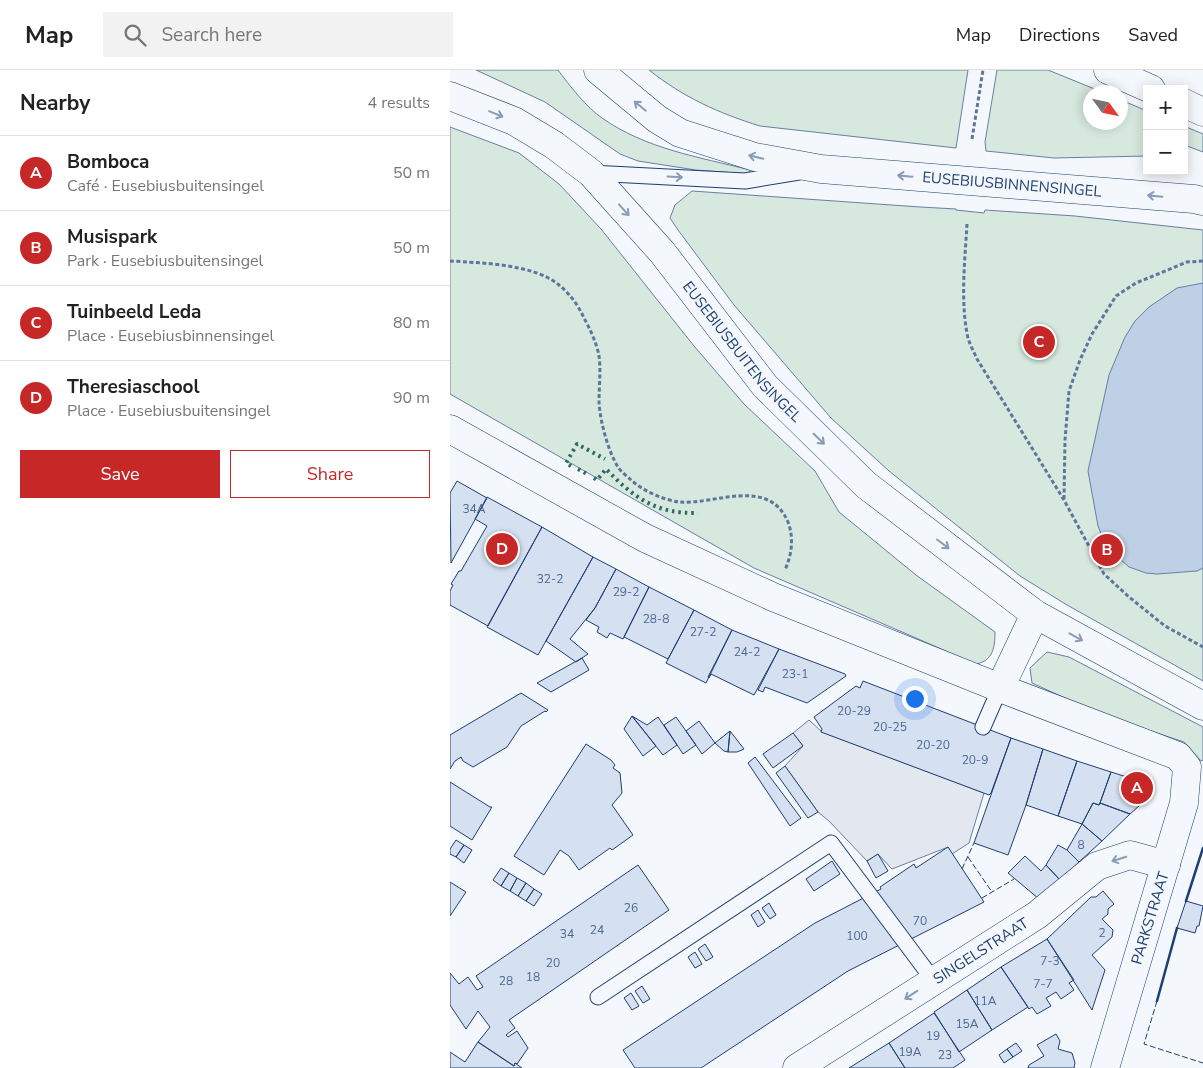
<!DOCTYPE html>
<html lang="en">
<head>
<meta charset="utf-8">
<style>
  :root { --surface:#fff; --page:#f2f2f2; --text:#222; --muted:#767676; --line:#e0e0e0; --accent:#c62828 }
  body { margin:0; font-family:"Nunito Sans",sans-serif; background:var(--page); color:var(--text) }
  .controls { position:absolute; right:15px; top:15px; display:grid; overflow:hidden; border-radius:0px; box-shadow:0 2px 12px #0003 }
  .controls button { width:45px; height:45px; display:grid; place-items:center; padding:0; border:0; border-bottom:1px solid var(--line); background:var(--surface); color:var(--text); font:25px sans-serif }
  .compass { position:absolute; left:633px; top:15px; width:45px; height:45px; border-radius:50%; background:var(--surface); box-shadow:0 2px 12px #0003; rotate:123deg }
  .you { position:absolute; left:464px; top:628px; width:18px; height:18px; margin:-12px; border:4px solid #fff; border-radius:50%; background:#1a73e8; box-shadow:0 0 0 8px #1a73e833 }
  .badge { display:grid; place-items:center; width:32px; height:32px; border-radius:50%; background:var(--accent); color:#fff; font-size:16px; font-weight:700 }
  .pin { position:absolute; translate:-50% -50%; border:2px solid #fff; box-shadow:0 1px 5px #0006 }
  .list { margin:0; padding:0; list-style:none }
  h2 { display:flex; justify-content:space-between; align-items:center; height:65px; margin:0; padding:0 20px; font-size:21px }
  h2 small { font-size:16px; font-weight:400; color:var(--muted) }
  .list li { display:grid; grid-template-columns:32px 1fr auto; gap:15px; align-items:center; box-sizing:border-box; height:75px; padding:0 20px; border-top:1px solid var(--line) }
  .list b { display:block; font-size:19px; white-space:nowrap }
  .list p { margin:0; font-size:16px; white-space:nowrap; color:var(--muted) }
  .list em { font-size:16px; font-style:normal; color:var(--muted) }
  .actions { display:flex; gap:10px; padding:15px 20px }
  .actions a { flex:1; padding:11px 0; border:1px solid var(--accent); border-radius:0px; text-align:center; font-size:18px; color:var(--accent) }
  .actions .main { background:var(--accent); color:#fff }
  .icon { flex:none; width:28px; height:28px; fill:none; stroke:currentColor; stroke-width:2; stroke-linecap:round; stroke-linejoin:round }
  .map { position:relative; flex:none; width:753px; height:998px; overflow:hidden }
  header { display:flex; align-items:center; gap:30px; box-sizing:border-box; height:70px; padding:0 25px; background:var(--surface); border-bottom:1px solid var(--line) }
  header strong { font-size:24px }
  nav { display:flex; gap:28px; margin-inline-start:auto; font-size:18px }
  .search { width:350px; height:45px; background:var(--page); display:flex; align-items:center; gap:12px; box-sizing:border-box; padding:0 18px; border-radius:0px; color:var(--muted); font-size:19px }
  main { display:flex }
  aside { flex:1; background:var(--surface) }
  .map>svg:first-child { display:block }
</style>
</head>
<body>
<header>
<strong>Map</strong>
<div class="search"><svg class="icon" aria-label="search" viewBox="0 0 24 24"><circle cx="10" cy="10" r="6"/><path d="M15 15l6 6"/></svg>Search here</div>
<nav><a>Map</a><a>Directions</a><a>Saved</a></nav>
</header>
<main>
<aside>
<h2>Nearby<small>4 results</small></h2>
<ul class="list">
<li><span class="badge">A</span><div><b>Bomboca</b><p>Café · Eusebiusbuitensingel</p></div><em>50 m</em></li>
<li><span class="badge">B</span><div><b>Musispark</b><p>Park · Eusebiusbuitensingel</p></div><em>50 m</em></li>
<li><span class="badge">C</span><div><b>Tuinbeeld Leda</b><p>Place · Eusebiusbinnensingel</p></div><em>80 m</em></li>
<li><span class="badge">D</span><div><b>Theresiaschool</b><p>Place · Eusebiusbuitensingel</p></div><em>90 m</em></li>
</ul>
<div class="actions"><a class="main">Save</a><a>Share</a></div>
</aside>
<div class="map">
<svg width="753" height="998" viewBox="0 0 753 998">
  <rect width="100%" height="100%" fill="#f4f7fb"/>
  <!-- green -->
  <path fill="#d7e8df" stroke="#687fa3" d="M 26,0 L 108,0 C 119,15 137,38 152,48 C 196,79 249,87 300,100 L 298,104 L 246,100 L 188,91 L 170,84 L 95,32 Z
    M 199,0 L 518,0 L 506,78 L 310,56 C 268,43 233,27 199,0 Z
    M 547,0 L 598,0 L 652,22 L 640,22 L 640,52 L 670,52 L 671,30 L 697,41 L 697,86 L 604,88 L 536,81 L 535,72 Z
    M 734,56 L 753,64 L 753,82 L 737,76 L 734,81 Z
    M 0,57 L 69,83 L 109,114 L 151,159 L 244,276 L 294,334 L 365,401 L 389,442 L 466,505 L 545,562 C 545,577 543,591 526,594 L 304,498 L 0,324 Z
    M 242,121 L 470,137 L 506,139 L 506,140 L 534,143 L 535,140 L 625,146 L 753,160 L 753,611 L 617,535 L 570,506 L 439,401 L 381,348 L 284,235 L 228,160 L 220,148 L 225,135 Z
    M 597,582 L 619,587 L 753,657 L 753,691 L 750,690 L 734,672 L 650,644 L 582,613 L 580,598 Z"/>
  <!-- parking -->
  <path fill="#e3e8f0" stroke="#687fa3" d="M 359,650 L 372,662 L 534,723 L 519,773 L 502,784 L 498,777 L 442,799 L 428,784 L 417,791 L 379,751 L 368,742 L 335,696 L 353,676 L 343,663 Z"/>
  <!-- water -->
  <path fill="#bed0e5" stroke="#687fa3" d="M 753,213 L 753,498 L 747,501 L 707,504 L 696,503 L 679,497 L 664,484 L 654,471 L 648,456 L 638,401 L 659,305 L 675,267 L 685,251 L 699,237 L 727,218 Z"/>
  <!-- building -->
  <path fill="#d5e0f0" stroke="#1d3f73" d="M 7,411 L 37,428 L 1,493 L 0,423 Z
    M 37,427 L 92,457 L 38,556 L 0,535 L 0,521 L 3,515 L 1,514 L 9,501 L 11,501 L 37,456 L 25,449 Z
    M 92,457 L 143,487 L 88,585 L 37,557 Z
    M 143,487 L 166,499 L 145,538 L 120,569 L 138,584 L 126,592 L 96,571 Z
    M 166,499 L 199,517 L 173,569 L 160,563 L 157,568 L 147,562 L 149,557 L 136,550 L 145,538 Z
    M 199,517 L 244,540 L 218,589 L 174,567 Z
    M 244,540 L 282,560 L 256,613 L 216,593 Z
    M 282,560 L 329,579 L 304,625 L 261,604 L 259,608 L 258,607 Z
    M 329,579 L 395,604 L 396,606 L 357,633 L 315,617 L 313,622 L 308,620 Z
    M 132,588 L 139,600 L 101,622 L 87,613 Z
    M 413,611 L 561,668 L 541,723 L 539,725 L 371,662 L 372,659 L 364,647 L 406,616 L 410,618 Z
    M 71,623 L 98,640 L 96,642 L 95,641 L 71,656 L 57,677 L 23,697 L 13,691 L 11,687 L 5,691 L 0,699 L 0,665 Z
    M 182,646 L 206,676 L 193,686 L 174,659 Z
    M 182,646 L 197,655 L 208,647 L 227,675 L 213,685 Z
    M 226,647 L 246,675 L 233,684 L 214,655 Z
    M 249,651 L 265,673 L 252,684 L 236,661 Z
    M 280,661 L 294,679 L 287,682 L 278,682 Z
    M 280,661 L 278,682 L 274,681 L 265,673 Z
    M 343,663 L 353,676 L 323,698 L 313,684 Z
    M 561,668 L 593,679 L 576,735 L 558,785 L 524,773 Z
    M 136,674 L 161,690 L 165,695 L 163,698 L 170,703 L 172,723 L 162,735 L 183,765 L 162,780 L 160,778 L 129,800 L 119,786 L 110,780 L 94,805 L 64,786 Z
    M 593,679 L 627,691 L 608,746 L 576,735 Z
    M 305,687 L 351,748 L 340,756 L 298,693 Z
    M 627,691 L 661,702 L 650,733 L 649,735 L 643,733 L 632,754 L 608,746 Z
    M 335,696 L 368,742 L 358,748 L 326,703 Z
    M 661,702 L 699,714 L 701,725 L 680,744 L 650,733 Z
    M 0,712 L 40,737 L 42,737 L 22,770 L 0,756 Z
    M 643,733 L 649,735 L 650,733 L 680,744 L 652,771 L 632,754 Z
    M 632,754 L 652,771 L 629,792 L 617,780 Z
    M 6,770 L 14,775 L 6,787 L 0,784 L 0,779 Z
    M 14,775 L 22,780 L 14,793 L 6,787 Z
    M 608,775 L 617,780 L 629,792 L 610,810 L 596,795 Z
    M 498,777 L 534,832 L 398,901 L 251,998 L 185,998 L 173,980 L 365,853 L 431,819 L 430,817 L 464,794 L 466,798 Z
    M 428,784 L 438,801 L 426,808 L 417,791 Z
    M 575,786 L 591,801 L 596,795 L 610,810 L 589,829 L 558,803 Z
    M 382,791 L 390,804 L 364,821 L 356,809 Z
    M 188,795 L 219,840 L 59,950 L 65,958 L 56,965 L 58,967 L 67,961 L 78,978 L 67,994 L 65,993 L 64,996 L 28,972 L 40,957 L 28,941 L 16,959 L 0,935 L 0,903 L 9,914 L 18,907 L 27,920 L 33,917 L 26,906 Z
    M 51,798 L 59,803 L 51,816 L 43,810 Z
    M 59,803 L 67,808 L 60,821 L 51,816 Z
    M 67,808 L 76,813 L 68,826 L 60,821 Z
    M 0,812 L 16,822 L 0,846 Z
    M 76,813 L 84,819 L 76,831 L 68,826 Z
    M 84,819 L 92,824 L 84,836 L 76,831 Z
    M 653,821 L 664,834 L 658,839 L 658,844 L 652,849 L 663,860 L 662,867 L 642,885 L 655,900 L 642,940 L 597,869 L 641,827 L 646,827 Z
    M 736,831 L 753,836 L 749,856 L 747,856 L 745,863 L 727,858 Z
    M 319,833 L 326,845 L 320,849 L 312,838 Z
    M 308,840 L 315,852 L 308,857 L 301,845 Z
    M 597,869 L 624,910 L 619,913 L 624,920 L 611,929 L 606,922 L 596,928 L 601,936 L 587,944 L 582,937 L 579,939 L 551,897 Z
    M 255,874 L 263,887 L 256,891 L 248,879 Z
    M 245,882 L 252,894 L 245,898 L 238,887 Z
    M 551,897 L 578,937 L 542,960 L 517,920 Z
    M 192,916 L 200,929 L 193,933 L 185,921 Z
    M 517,920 L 542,960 L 509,982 L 484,942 Z
    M 181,923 L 189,936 L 182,940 L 174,928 Z
    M 484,943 L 515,990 L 503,998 L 455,998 L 439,973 Z
    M 606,964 L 610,971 L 608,979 L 622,983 L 625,993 L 624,998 L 578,998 L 579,995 L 594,986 L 587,975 Z
    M 28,972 L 64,996 L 65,993 L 72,998 L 0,998 L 0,982 L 15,992 Z
    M 439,973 L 455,998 L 399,998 Z
    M 566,973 L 572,981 L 563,987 L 557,979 Z
    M 557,979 L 563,987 L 554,993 L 549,985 Z"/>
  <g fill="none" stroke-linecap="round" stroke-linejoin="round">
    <defs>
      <path id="lane" d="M 141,103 L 295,111 L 349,102
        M 533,657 L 550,618
        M 148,927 L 381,773 L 484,911"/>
      <g id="street">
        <path d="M 658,0 L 701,19"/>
        <path d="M 734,33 L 753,42"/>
        <path d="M 0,359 L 195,468 L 323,527 L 550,618 L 728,686 L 737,697 L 734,733 L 655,998"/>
        <path d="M 550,618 L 585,544"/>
        <path id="s1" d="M 347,998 L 587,845 L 647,796 L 680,785 L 716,795"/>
      </g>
      <g id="secondary">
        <path id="s2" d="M 148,0 L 207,49 L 230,63 L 305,87 L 371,99 L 744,129 L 753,131"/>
      </g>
      <g id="primary">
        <path id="s3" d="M 0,26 L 64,51 L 104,75 L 141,103 L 212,182 L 315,316 L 416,415 L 585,544 L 753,636"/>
      </g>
    </defs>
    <!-- lane casing -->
    <use href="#lane" stroke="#1d3f73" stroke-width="17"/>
    <!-- street casing -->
    <use href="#street" stroke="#1d3f73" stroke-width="29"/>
    <!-- secondary casing -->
    <use href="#secondary" stroke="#1d3f73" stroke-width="29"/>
    <!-- primary casing -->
    <use href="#primary" stroke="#1d3f73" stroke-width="29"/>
    <!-- path -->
    <path stroke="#5e769c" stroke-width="3" stroke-dasharray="4 2.5" stroke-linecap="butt" d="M 522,69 L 533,0
      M 517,154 C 515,190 510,232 518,268 C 520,275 524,282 527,289 L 614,430 L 654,504 L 679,527 L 715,556 L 753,577
      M 0,191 C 32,193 84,194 109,215 C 120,224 128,235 134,248 C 140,259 147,274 149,286 C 151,301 149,317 149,332 C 150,351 158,381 168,397 C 171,402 177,406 181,410 C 192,420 213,430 229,432 C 265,435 318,406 338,452 C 344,468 342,484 335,500
      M 614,429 L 615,370 L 619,321 L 630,290 L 642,264 L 666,226 L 686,213 L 737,192 L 753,191"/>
    <!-- lane -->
    <use href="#lane" stroke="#f4f7fb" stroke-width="15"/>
    <!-- street -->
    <use href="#street" stroke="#f4f7fb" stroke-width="28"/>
    <!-- secondary -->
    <use href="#secondary" stroke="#f4f7fb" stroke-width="28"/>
    <!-- primary -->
    <use href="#primary" stroke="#f4f7fb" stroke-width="28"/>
    <!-- hedge -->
    <path stroke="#2c6c60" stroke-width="4" stroke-dasharray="2.5 4" stroke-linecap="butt" d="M 121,396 L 116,393 L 127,374 L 155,389
      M 128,399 L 137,404
      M 144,408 L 147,410 L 156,399 C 184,428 206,444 248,443"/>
    <!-- fence -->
    <path stroke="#1d3f73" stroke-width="1" stroke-dasharray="6 2.5" stroke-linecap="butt" d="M 518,787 L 542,822
      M 512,799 L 524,773
      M 532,828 L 564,809
      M 707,931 L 694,974 L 753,993"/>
    <!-- wall -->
    <path stroke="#1d3f73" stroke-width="2.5" d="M 736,831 L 753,778
      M 707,931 L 727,858"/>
  </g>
  <!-- one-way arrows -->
  <defs><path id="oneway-shaft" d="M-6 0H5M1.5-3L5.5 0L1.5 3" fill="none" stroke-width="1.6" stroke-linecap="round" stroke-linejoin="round" transform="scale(1.25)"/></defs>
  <g stroke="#889bb7">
    <use href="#oneway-shaft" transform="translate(190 36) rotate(-141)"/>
    <use href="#oneway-shaft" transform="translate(46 44) rotate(22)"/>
    <use href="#oneway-shaft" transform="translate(306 87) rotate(-166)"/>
    <use href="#oneway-shaft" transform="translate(455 106) rotate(-175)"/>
    <use href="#oneway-shaft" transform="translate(225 107) rotate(3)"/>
    <use href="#oneway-shaft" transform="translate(705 126) rotate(-175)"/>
    <use href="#oneway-shaft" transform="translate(174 140) rotate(48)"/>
    <use href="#oneway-shaft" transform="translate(369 369) rotate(44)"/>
    <use href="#oneway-shaft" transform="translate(493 474) rotate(37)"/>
    <use href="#oneway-shaft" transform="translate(626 567) rotate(29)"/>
    <use href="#oneway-shaft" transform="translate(669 789) rotate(162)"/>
    <use href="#oneway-shaft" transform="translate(461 925) rotate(147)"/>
  </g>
  <g text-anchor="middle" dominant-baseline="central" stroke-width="4" stroke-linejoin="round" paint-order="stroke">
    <!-- number labels -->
    <g font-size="12" fill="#4b6792">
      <text x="24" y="439">34A</text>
      <text x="100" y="509">32-2</text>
      <text x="176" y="522">29-2</text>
      <text x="206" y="549">28-8</text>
      <text x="253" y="562">27-2</text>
      <text x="297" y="582">24-2</text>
      <text x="345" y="604">23-1</text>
      <text x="404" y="641">20-29</text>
      <text x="440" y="657">20-25</text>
      <text x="483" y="675">20-20</text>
      <text x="525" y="690">20-9</text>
      <text x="631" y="775">8</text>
      <text x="181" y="838">26</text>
      <text x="470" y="851">70</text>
      <text x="147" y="860">24</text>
      <text x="652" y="863">2</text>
      <text x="117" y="864">34</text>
      <text x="407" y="866">100</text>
      <text x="600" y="891">7-3</text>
      <text x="103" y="893">20</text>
      <text x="83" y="907">18</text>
      <text x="56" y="911">28</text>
      <text x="593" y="914">7-7</text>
      <text x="535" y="931">11A</text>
      <text x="517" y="954">15A</text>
      <text x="483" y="966">19</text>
      <text x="460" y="982">19A</text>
      <text x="495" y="985">23</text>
    </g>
    <!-- street labels -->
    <g font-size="15" fill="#1d3f73" stroke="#f4f7fb">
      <text stroke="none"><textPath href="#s2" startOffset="441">EUSEBIUSBINNENSINGEL</textPath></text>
      <text stroke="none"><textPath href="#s3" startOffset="396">EUSEBIUSBUITENSINGEL</textPath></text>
      <text transform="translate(700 848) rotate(-73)">PARKSTRAAT</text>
      <text stroke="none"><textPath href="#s1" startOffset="218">SINGELSTRAAT</textPath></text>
    </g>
  </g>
</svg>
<div class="controls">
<button>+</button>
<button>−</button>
</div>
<svg class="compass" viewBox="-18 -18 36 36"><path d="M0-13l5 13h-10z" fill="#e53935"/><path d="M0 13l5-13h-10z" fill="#767676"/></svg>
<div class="you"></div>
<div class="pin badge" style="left:687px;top:718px">A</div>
<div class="pin badge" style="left:657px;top:480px">B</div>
<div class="pin badge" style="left:589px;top:272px">C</div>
<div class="pin badge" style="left:52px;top:479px">D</div>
</div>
</main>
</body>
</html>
